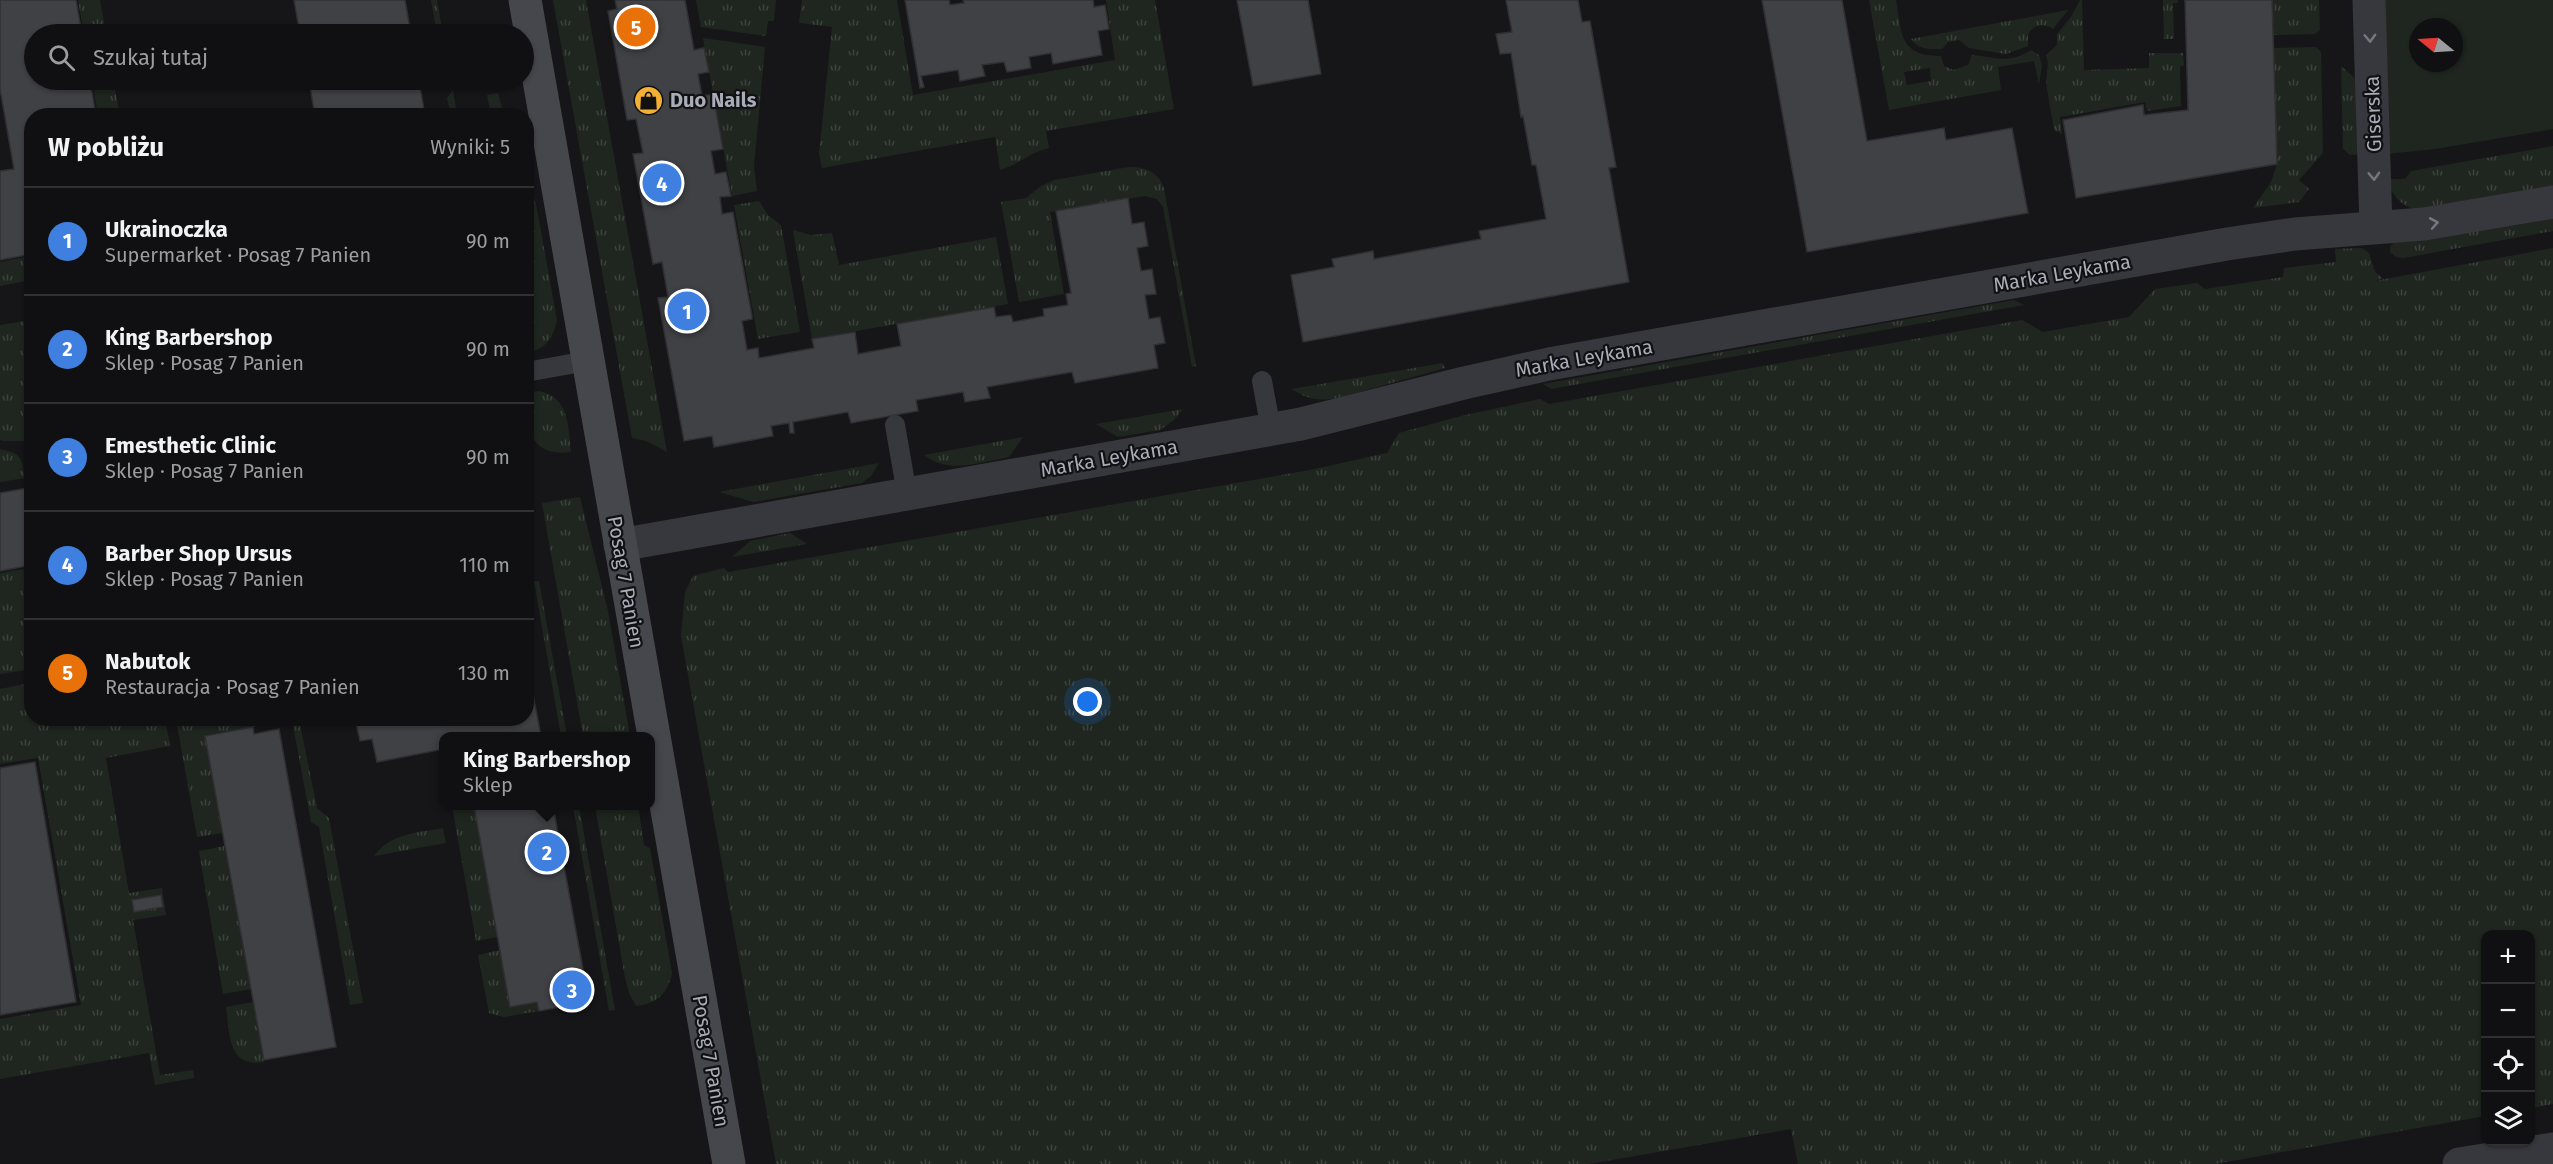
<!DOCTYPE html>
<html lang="pl">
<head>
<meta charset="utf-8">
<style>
  :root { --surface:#101012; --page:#19191b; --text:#f1f3f6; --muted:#9c9d9f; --line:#303032; --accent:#f2b134 }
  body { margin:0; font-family:"Fira Sans",sans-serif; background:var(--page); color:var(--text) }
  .controls { position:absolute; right:18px; bottom:18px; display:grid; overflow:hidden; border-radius:12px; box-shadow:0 2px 4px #0004 }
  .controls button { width:54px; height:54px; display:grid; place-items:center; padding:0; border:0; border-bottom:2px solid var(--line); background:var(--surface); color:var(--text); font:30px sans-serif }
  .compass { position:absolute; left:2409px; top:18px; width:54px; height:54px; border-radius:50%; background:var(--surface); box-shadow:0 2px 4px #0004; rotate:288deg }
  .you { position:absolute; left:1088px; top:702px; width:21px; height:21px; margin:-15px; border:4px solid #fff; border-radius:50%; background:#1a73e8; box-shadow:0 0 0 9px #1a73e833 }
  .badge { display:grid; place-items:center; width:39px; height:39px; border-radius:50%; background:var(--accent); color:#fff; font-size:20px; font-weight:700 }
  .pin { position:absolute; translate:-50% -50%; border:3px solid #fff; box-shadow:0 2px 6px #0006 }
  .popup { position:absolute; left:439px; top:732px; width:216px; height:78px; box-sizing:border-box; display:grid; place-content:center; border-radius:12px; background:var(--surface); filter:drop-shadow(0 2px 4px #0005); font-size:20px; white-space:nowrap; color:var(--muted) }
  .popup b { font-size:22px; color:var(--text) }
  .popup::after { content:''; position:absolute; left:50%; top:100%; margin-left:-12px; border:12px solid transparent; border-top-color:var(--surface) }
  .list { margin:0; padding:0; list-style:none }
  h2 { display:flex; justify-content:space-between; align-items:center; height:78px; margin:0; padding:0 24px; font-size:26px }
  h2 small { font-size:20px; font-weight:400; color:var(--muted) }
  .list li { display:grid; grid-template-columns:39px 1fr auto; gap:18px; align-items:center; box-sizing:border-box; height:108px; padding:0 24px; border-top:2px solid var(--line) }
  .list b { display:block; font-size:22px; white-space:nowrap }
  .list p { margin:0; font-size:20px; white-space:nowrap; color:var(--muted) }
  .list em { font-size:20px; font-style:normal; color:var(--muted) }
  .icon { flex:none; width:33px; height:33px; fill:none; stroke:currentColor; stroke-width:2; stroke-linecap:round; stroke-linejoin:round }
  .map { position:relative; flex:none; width:2553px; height:1164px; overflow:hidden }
  .search { position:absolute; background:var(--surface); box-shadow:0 2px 4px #0004; left:24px; top:24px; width:510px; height:66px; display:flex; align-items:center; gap:15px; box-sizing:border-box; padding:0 21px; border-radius:33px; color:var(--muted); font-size:22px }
  .panel { position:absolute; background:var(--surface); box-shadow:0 2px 4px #0004; left:24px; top:108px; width:510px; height:618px; border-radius:24px }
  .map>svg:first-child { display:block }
</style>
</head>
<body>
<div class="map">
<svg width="2553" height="1164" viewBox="0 0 2553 1164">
  <defs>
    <pattern id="grass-tufts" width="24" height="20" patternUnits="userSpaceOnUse" patternTransform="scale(1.5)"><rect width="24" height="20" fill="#1e261f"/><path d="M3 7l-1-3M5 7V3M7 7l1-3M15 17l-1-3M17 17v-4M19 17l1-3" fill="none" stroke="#3c433d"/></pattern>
  </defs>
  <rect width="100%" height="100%" fill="#161618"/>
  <!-- grass -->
  <path fill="url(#grass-tufts)" fill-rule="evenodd" d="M 78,0 L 100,0 L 106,34 L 84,34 Z
    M 431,0 L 437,0 L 443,34 L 437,34 Z
    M 553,0 L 586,0 L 667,452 L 646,441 L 632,438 Z
    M 696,0 L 776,0 L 774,21 L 768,21 L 766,36 L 701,27 Z
    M 802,0 L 897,0 L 913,95 L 1115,60 L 1106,0 L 1155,0 L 1174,109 L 1046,131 L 1049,148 C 1030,152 1019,165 1000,170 L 995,137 L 822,168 L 819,154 L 832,27 L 799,23 Z
    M 1869,0 L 1896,0 C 1902,34 1899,56 1941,56 L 1944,66 L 1954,70 L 1968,65 L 1972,55 C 1996,57 2008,65 2031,50 L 2039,55 L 2042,66 L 2039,84 L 2034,61 L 1998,67 L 2001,90 L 1889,110 ZM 1930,68 L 1931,81 L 1907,85 L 1904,72 Z
    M 2080,0 L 2082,0 L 2084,70 L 2149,68 L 2149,53 L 2183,53 L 2184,66 L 2180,66 L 2181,106 L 2147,111 L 2145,102 L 2060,117 L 2062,134 L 2054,130 L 2046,83 L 2048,63 L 2046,55 L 2057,45 L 2057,34 L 2071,17 Z
    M 2163,0 L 2178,0 L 2178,3 L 2173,3 L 2174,39 L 2164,39 Z
    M 2272,0 L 2319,0 L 2320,30 L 2315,34 L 2273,35 Z
    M 2068,10 L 2053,29 C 2044,23 2033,24 2028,35 L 2028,46 L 2006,54 L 1969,48 L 1959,40 L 1948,42 L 1942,49 C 1930,49 1918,50 1911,39 Z
    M 703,38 L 765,47 L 754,166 L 757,191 L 732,196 Z
    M 2316,47 L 2321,52 L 2323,153 L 2299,180 L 2309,189 L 2299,202 L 2253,208 L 2271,182 L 2277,164 L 2273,48 Z
    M 2341,66 L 2358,81 L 2360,154 L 2350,155 L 2343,149 Z
    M 92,80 L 113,80 L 120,115 L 98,115 Z
    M 453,90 L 457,115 L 451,115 L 447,98 Z
    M 498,93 L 504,115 L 491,115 L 487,95 Z
    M 2553,146 L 2553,189 L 2416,210 C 2400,205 2392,195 2387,179 L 2405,179 L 2411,171 Z
    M 1129,167 C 1146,167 1158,172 1164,188 L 1196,366 L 1192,367 L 1163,207 L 1157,199 L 1145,196 L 1050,212 L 1064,294 L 1019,302 L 1001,202 L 1026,198 L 1041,186 L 1054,180 Z
    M 526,172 L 536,204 L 557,320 C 553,338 546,349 527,353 Z
    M 759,201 L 768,215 L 781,225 L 800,332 L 758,339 L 734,205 Z
    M 2553,215 L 2553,231 L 2403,258 L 2396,257 L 2390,252 L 2390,246 L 2394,243 Z
    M 793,230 L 811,235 L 832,233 L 839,265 L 996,237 L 1008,304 L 812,339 Z
    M 2362,248 L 2369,253 L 2375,272 L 2383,278 L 2374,281 L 2553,248 L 2553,1104 L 2531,1108 L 2530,934 L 2486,934 L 2485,1116 L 2215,1164 L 1798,1164 L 1791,1129 L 1589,1164 L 776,1164 L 681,636 L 685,592 L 693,576 L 724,568 L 728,572 L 1310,470 L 1387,453 L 1399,433 L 1461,416 L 1540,399 L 1549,404 L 2022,320 L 2043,332 L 2129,317 L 2155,289 L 2197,283 L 2205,289 L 2283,277 L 2284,268 L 2336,262 L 2335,249 Z
    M 31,256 L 31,280 L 0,286 L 0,262 Z
    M 2014,300 L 2024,305 L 1551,389 L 1543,384 Z
    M 31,320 L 31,441 L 3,441 L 0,440 L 0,325 Z
    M 1443,363 L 1445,368 L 1338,398 C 1321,401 1307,400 1292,389 Z
    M 539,391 C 570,398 568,426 571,452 C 529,458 526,426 527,393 Z
    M 1183,409 L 1174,420 L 1160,430 L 1118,437 L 1096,424 Z
    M 1023,437 L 1009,457 C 979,462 950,475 924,455 Z
    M 0,449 C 22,454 21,457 25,478 L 0,482 Z
    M 879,463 L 871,476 L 862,483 L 754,502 L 719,492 Z
    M 580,497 L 608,611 L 630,736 L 583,736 L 542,503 Z
    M 790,533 L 807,544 L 732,557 L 750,541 Z
    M 31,568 L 31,669 L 0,674 L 0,573 Z
    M 534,581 L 539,581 L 567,736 L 561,736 Z
    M 31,683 L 32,718 L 165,719 L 170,746 L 106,758 L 129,893 L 162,888 L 166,915 L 133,920 L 160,1075 L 193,1070 L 194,1078 L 155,1085 L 149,1053 L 0,1079 L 0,1019 L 81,1005 L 38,758 L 0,764 L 0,689 Z
    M 176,719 L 299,719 L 317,808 L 329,818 L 363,1003 L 350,1005 L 319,827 L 311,822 L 292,720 L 205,735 L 223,833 L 197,837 Z
    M 452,806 L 474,806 L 498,937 L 476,941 Z
    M 573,806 L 579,806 L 615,1010 L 609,1011 Z
    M 595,806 L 642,806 L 639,811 L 644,845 L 650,848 L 672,973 C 668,993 657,1004 636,1006 L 629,993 L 625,978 Z
    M 443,828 L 446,843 L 374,856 C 391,833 417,833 443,828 Z
    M 224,846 L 251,989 L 223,994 L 199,851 Z
    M 500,950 L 510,1007 L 537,1002 L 539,1011 L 504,1017 L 489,1013 L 478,955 Z
    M 253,1002 L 264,1060 L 264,1062 C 227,1068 230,1034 226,1007 Z"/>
  <!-- green -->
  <path fill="#1e261f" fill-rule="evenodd" d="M 2382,0 L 2553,0 L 2553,129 L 2436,149 L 2386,154 ZM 2418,27 L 2454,27 L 2454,63 L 2418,63 Z"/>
  <!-- building -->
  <path fill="#404145" stroke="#303034" stroke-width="1.5" d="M 0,0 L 76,0 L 82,34 L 34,34 L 34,80 L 90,80 L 96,116 L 32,116 L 32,254 L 0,260 L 0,171 L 14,169 L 0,89 Z
    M 294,0 L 405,0 L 411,34 L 300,34 Z
    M 615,0 L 685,0 L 694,50 L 704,48 L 709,72 L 698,74 L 702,96 L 713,94 L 723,149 L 711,151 L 715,174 L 726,172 L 731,196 L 720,197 L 722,214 L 733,212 L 752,316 L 752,319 L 742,321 L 747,350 L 758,348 L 759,358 L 765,357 L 814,348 L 812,339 L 855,332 L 858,354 L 901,346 L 897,324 L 994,307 L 996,317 L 1011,315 L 1013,322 L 1044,316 L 1043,309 L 1068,305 L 1066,294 L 1071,293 L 1056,211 L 1128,198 L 1132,224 L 1144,222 L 1148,246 L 1137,248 L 1141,271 L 1152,269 L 1156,294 L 1145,295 L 1149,319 L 1160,317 L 1165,343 L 1154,345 L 1158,368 L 1075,383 L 1072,372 L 987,387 L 990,398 L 965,402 L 963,392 L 916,400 L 918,411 L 851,423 L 848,412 L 793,422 L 794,433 L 790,433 L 789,423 L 771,426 L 773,436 L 714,447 L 712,436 L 684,441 L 658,298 L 668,297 L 662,262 L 653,264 L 633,154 L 643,153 L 636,119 L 627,120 L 608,11 L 617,9 Z
    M 905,0 L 949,0 L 950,5 L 964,3 L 963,0 L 1093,0 L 1094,7 L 1105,5 L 1109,29 L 1098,31 L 1102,55 L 1053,64 L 1051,53 L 1029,57 L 1031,68 L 1007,72 L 1004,62 L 982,65 L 985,76 L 960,81 L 958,70 L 921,76 L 924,87 L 920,88 Z
    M 1237,0 L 1308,0 L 1321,74 L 1253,86 Z
    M 1506,0 L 1578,0 L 1582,22 L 1590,21 L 1616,167 L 1609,168 L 1629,282 L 1303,342 L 1291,275 L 1334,267 L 1332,259 L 1373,251 L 1374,259 L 1481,239 L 1479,231 L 1546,219 L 1536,165 L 1532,165 L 1523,116 L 1521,117 L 1511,53 L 1500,54 L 1496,34 L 1512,32 Z
    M 1762,0 L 1842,0 L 1867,141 L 1944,128 L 1946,140 L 2012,128 L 2028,213 L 1807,252 Z
    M 2185,0 L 2272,0 L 2277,164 L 2076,198 L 2063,120 L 2143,105 L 2144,115 L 2188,110 Z
    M 309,80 L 419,80 L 425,116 L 315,116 Z
    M 28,488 L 28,491 L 32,490 L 32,565 L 0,571 L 0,493 Z
    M 531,684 L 541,736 L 444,736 L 444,749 L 377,762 L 372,739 L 360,741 L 355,718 L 526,718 L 526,685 Z
    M 253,727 L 254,734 L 279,729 L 336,1047 L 264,1060 L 205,736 Z
    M 35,762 L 76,1002 L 0,1015 L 0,768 Z
    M 474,806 L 553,806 L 589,1002 L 539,1011 L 537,1002 L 510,1007 Z
    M 161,895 L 163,907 L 134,912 L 132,900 Z"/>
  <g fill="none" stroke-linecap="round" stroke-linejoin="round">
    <!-- lane -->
    <path stroke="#37383d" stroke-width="20" d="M 526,372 L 587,361
      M 1262,381 L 1271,429
      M 895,425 L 907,494"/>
    <!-- street -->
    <path stroke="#37383d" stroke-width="33" d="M 2369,0 L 2376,228
      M 620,545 L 1301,424 L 1464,383 L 1549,364 L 2227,244 L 2295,234 L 2424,224 L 2553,202
      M 2459,1164 L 2553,1149"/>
    <!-- secondary -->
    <path stroke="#45474d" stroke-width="33" d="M 525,0 L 729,1164"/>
  </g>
  <!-- one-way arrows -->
  <defs><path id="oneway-chevron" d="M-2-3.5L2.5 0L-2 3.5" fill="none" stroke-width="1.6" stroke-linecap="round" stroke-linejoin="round" transform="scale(1.5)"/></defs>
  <g stroke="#757881">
    <use href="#oneway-chevron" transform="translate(2370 38) rotate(88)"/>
    <use href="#oneway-chevron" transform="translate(2374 176) rotate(88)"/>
    <use href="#oneway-chevron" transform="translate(2434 223) rotate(-10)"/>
  </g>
  <!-- icons -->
  <defs>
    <symbol id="shop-disc" viewBox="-11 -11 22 22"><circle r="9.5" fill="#f2b134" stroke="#111113"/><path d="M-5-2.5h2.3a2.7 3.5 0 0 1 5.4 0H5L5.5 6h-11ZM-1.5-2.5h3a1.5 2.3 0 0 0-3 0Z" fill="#111"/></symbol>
  </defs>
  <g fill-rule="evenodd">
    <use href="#shop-disc" x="632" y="84" width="33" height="33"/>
  </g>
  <g text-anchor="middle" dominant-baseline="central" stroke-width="4.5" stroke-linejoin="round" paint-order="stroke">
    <!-- poi labels -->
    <g font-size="20" font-weight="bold" fill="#a8adb8" stroke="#111113" text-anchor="start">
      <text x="670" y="100">Duo Nails</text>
    </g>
    <!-- street labels -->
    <g font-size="20" fill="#a8adb8" stroke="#111113">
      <text transform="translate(2373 114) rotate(-92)">Giserska</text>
      <text transform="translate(2062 273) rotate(-10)">Marka Leykama</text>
      <text transform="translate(1584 358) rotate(-10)">Marka Leykama</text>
      <text transform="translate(1109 458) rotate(-10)">Marka Leykama</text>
      <text transform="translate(626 582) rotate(80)">Posag 7 Panien</text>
      <text transform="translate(711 1061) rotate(80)">Posag 7 Panien</text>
    </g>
  </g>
</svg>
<div class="controls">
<button>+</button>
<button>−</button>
<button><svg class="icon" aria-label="locate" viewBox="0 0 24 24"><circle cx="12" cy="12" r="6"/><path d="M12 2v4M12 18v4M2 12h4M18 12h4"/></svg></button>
<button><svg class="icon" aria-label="layers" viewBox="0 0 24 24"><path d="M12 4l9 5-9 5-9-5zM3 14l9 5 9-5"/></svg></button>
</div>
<svg class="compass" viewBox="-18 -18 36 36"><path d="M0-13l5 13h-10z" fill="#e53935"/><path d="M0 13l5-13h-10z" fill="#9c9d9f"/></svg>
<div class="you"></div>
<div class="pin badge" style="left:687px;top:311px;background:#3f7fe0">1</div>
<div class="pin badge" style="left:547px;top:852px;background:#3f7fe0">2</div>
<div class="popup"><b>King Barbershop</b>Sklep</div>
<div class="pin badge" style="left:572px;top:990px;background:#3f7fe0">3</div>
<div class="pin badge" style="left:662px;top:183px;background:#3f7fe0">4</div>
<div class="pin badge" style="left:636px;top:27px;background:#e8710a">5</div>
<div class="search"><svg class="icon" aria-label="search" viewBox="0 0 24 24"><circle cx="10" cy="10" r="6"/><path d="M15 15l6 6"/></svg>Szukaj tutaj</div>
<section class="panel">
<h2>W pobliżu<small>Wyniki: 5</small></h2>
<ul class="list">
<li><span class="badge" style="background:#3f7fe0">1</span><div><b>Ukrainoczka</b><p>Supermarket · Posag 7 Panien</p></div><em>90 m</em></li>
<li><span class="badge" style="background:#3f7fe0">2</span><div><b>King Barbershop</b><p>Sklep · Posag 7 Panien</p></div><em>90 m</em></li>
<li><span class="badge" style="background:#3f7fe0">3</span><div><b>Emesthetic Clinic</b><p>Sklep · Posag 7 Panien</p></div><em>90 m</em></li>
<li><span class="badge" style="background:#3f7fe0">4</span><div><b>Barber Shop Ursus</b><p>Sklep · Posag 7 Panien</p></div><em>110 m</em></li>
<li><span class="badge" style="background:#e8710a">5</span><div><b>Nabutok</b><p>Restauracja · Posag 7 Panien</p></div><em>130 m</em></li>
</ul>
</section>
</div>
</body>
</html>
